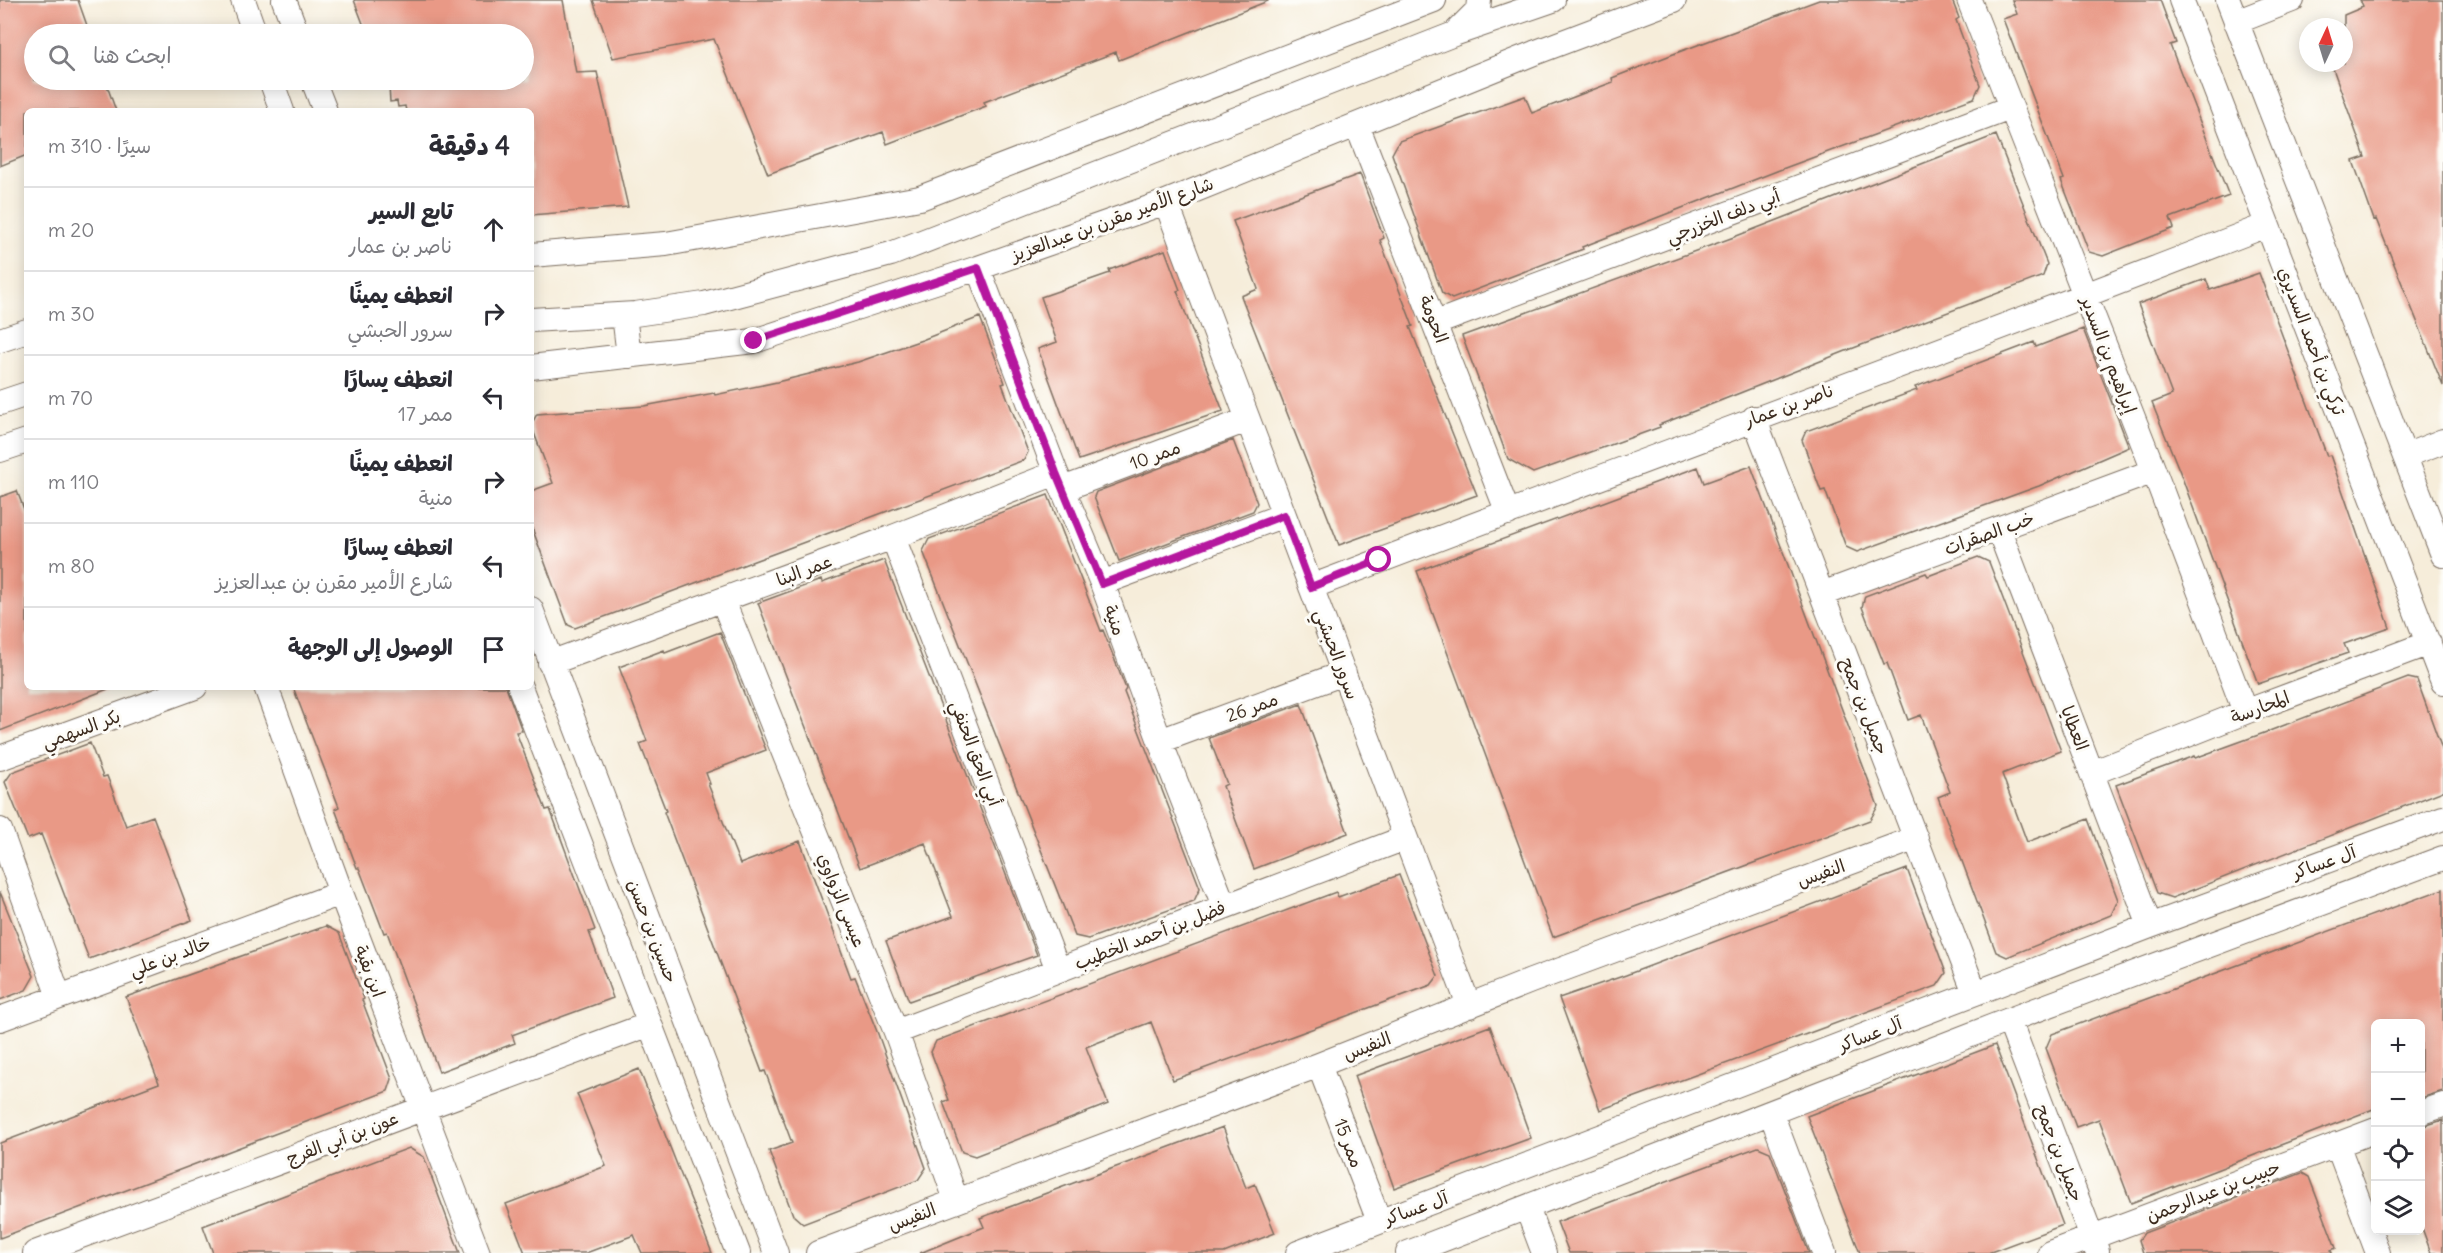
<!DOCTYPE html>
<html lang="ar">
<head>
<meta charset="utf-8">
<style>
  :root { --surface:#fff; --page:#f7f7f7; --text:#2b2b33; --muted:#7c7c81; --line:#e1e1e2 }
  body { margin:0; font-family:Delius,"Playpen Sans Arabic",sans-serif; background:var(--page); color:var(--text); direction:rtl }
  .controls { position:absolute; right:18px; bottom:18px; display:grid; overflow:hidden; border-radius:9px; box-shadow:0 3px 15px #0003 }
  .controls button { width:54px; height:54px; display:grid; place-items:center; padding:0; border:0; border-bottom:2px solid var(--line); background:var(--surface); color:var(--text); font:30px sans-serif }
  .compass { position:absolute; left:2299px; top:18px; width:54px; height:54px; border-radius:50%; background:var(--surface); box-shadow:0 3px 15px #0003; rotate:4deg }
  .stop { position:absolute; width:18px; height:18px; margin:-14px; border:4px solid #b5179e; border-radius:50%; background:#fff }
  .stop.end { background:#b5179e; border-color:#fff; box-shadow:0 2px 6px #0008 }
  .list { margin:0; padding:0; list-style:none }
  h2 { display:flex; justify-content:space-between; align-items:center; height:78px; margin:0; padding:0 24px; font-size:26px }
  h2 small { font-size:20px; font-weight:400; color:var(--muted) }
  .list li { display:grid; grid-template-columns:39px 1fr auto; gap:18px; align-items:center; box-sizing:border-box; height:84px; padding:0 24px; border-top:2px solid var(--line) }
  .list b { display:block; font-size:22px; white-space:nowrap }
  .list p { margin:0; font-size:20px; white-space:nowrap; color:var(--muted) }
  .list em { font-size:20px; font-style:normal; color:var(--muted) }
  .icon { flex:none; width:33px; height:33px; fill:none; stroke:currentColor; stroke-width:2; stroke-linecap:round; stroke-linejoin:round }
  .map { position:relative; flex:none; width:2443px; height:1253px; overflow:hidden; direction:ltr }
  .search { position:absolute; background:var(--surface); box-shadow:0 3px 15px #0003; left:24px; top:24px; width:510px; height:66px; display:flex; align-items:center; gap:15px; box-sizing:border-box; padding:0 21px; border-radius:33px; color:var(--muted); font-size:22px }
  .panel { position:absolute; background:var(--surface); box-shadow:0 3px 15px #0003; left:24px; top:108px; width:510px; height:582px; border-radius:9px; direction:rtl }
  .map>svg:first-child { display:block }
</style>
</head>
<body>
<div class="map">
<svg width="2443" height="1253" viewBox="0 0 2443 1253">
  <rect width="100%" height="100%" fill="#fdfcf7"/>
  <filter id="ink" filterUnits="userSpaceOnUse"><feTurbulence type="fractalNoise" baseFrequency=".0167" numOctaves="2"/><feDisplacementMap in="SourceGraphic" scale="12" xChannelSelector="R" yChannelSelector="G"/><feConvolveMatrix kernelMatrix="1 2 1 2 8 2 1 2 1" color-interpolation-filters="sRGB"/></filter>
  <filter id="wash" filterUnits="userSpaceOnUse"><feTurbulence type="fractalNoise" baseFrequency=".008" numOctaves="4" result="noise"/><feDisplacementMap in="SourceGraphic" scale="24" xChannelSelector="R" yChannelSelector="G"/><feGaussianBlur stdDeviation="1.35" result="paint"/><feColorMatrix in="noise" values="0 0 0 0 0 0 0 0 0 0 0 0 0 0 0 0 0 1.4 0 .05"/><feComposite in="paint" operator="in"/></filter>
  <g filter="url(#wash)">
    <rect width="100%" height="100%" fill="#f6edda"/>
    <g id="blocks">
      <!-- building -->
      <path fill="#e99986" d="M 0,0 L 78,0 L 90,34 L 34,34 L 34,80 L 105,80 L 116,111 L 27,111 L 27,155 L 0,166 Z
        M 354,0 L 563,0 L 576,73 L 597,72 L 628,207 L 531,215 L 531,111 L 406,111 L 405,106 L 398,107 L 397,101 L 390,102 L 389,86 L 467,80 L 524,80 L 524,34 L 367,34 Z
        M 593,0 L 1268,0 L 1268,1 L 1119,60 L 1116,52 L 984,102 L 986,106 L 887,144 L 883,132 L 768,174 L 714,39 L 613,58 Z
        M 1819,0 L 1952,0 L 1959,18 L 1956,20 L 1980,85 L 1974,98 L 1782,169 L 1582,247 L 1583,249 L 1452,299 L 1442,293 L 1392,154 L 1399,141 L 1525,96 L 1532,113 L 1613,82 L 1612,78 L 1676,53 Z
        M 2012,0 L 2160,0 L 2176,43 L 2170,45 L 2229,196 L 2170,218 L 2174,228 L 2103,256 L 2089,252 L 2061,180 L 2064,179 L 2003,19 L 2017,14 Z
        M 2360,0 L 2443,0 L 2443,386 L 2376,219 L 2374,220 L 2353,161 L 2365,157 L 2331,63 L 2344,63 L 2344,15 L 2363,7 Z
        M 1996,135 L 2047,264 L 2043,276 L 1851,349 L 1659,425 L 1660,427 L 1533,473 L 1508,459 L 1462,336 L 1734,237 Z
        M 1360,174 L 1384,238 L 1380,240 L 1413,326 L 1410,327 L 1477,495 L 1339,545 L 1241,296 L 1258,289 L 1233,221 Z
        M 1165,250 L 1180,290 L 1177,291 L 1223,411 L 1079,460 L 1038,349 L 1057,342 L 1041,297 L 1110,273 L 1109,270 Z
        M 2259,273 L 2327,456 L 2330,455 L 2390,628 L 2344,644 L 2348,653 L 2258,684 L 2180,472 L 2152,403 L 2172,395 L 2138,304 L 2206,279 L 2210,290 Z
        M 980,317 L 1005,383 L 1002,384 L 1028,452 L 1024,460 L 575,628 L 568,625 L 531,525 L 531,491 L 553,483 L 531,425 L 537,414 L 644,406 L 714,393 L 715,395 L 777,382 L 858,362 L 922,340 Z
        M 2083,329 L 2129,447 L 2039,486 L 1857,552 L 1846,547 L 1825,490 L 1821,491 L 1802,440 L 1806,431 L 1917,390 L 1915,387 L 2034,342 L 2036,347 Z
        M 1233,440 L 1257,503 L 1253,511 L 1119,561 L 1094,497 L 1096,492 Z
        M 1751,466 L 1878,806 L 1870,820 L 1553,937 L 1417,571 L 1698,467 L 1704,483 Z
        M 17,491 L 27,517 L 27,687 L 108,687 L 108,689 L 0,731 L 0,497 Z
        M 1048,495 L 1101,631 L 1103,630 L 1126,689 L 1124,692 L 1200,888 L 1194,901 L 1088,939 L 1075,936 L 923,551 L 929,539 Z
        M 1978,557 L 1989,562 L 2061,751 L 2002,774 L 2027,842 L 2088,819 L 2118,900 L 2111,915 L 2007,957 L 1996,952 L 1938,797 L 1950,792 L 1921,715 L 1908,720 L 1887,663 L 1884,664 L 1862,607 L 1865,596 L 1926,573 L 1928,576 Z
        M 884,560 L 1037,955 L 909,1001 L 886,941 L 953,916 L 925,843 L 860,868 L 758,603 L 821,580 L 822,583 Z
        M 720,632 L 766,750 L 706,773 L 710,784 L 708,784 L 740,864 L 800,841 L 851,978 L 855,977 L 878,1034 L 926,1168 L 918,1180 L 803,1224 L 793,1215 L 769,1151 L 792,1143 L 765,1071 L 762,1072 L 664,812 L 666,811 L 640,744 L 647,741 L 619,667 L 664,650 L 665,653 Z
        M 2408,678 L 2417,680 L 2443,752 L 2443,791 L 2172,898 L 2157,893 L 2116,785 L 2194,756 L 2195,758 L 2264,733 Z
        M 293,687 L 506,687 L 522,731 L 516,732 L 546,810 L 550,809 L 595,930 L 589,932 L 613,998 L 512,1035 L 515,1043 L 439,1072 L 387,932 L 384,933 L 359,868 L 357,868 L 335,809 L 339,807 Z
        M 1301,704 L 1348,833 L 1254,869 L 1223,786 L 1227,784 L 1209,738 Z
        M 90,743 L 103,777 L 107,776 L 126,826 L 153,816 L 192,920 L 89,959 L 41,834 L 28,839 L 5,782 L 12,772 Z
        M 1907,869 L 1946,973 L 1937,986 L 1600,1110 L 1559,998 L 1626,975 Z
        M 1399,875 L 1438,976 L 1431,985 L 1173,1080 L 1151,1022 L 1086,1047 L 1108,1104 L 975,1156 L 962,1152 L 943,1102 L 949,1100 L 931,1052 L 936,1041 L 1336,892 L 1338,897 Z
        M 2443,889 L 2443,1091 L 2421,1098 L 2421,1023 L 2376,1023 L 2376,1108 L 2131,1203 L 2099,1119 L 2076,1127 L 2046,1048 L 2052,1034 Z
        M 0,892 L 34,976 L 26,990 L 0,1000 Z
        M 326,926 L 339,933 L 364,999 L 362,1000 L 392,1079 L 388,1091 L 0,1238 L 0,1143 L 159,1083 L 126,997 Z
        M 1490,1026 L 1531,1138 L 1394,1188 L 1354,1076 Z
        M 1995,1045 L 2063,1225 L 1988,1253 L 1860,1253 L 1807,1116 Z
        M 639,1069 L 712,1253 L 642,1253 L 634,1235 L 586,1253 L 525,1253 L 506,1204 L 606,1166 L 577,1094 Z
        M 2443,1120 L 2443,1253 L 2431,1253 L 2421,1225 L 2421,1127 Z
        M 1223,1127 L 1246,1188 L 1255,1184 L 1275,1233 L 1224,1253 L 920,1253 L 984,1227 L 980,1218 Z
        M 1758,1147 L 1770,1152 L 1809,1253 L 1569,1253 L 1557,1222 Z
        M 409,1148 L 424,1157 L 460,1253 L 213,1253 L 203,1226 Z
        M 2302,1173 L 2309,1177 L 2336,1248 L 2331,1250 L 2332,1253 L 2143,1253 L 2139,1240 L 2144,1233 Z"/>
    </g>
  </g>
  <g filter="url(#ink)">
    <use href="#blocks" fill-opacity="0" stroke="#7c6e60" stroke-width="1.5"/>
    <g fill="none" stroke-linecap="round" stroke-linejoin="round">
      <defs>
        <path id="minor" d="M 243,0 L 255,34
          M 284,0 L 297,34
          M 1969,0 L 2154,471 L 2245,712
          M 2181,0 L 2443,682
          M 2228,0 L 2443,555
          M 2236,22 L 2292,0
          M 1457,31 L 1478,10 L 1479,0
          M 271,80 L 282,111
          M 313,80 L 325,111
          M 1357,125 L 1508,513
          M 1166,202 L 1469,1006
          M 531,255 L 666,244 L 920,198 L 1434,0
          M 978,268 L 1056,473 L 1102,583 L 1160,741 L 1224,906
          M 624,315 L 629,356
          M 531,320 L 635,314 L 704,304 L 891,254 L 1454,34 L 1553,0
          M 1436,323 L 2010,108
          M 0,340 L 27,331
          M 531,367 L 754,341 L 978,268 L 1166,202 L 1534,53 L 1674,0
          M 0,403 L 27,394
          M 1754,418 L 1975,993
          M 0,450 L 27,441
          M 2405,456 L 2443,441
          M 1063,489 L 1247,420
          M 1999,530 L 2150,926
          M 893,537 L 1058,970
          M 1102,583 L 1284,515
          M 1311,587 C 1629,465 1950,349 2267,225
          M 1822,594 L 2154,471
          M 723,601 L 896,1032 L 956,1200
          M 531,609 L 776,1253
          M 550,663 L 893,537 L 1056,473
          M 266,687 L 341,893 L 478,1253
          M 520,687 L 738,1253
          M 1160,741 L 1344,673
          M 0,758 L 195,687
          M 2092,773 L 2245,712 L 2429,643
          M 0,830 L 59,997
          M 0,1019 L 341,893
          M 2009,1020 L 2097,1251
          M 896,1032 L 1405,838
          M 1319,1065 L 1379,1221
          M 1771,1113 L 1824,1253
          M 2420,1113 L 2443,1105
          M 2337,1144 L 2378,1253
          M 1527,1208 L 1544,1253
          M 35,1253 L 650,1024
          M 818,1253 L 1319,1065 L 1531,981 L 1916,838
          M 1298,1253 L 2150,926 L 2443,818
          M 1408,1253 L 2009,1020 L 2443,858
          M 2050,1253 L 2376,1130"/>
      </defs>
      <!-- minor casing -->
      <use href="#minor" stroke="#7c6e60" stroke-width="26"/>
      <!-- minor -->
      <use href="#minor" stroke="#fff" stroke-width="24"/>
    </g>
  </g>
  <g fill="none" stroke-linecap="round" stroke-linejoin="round" filter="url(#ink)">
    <!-- route -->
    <path stroke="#b5179e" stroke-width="8" d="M 754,341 L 978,268 L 1056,473 L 1102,584 L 1284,515 L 1311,587 L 1379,560"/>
  </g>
  <g text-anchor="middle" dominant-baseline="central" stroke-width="6" stroke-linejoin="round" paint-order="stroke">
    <!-- street labels -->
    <g font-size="18" fill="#3b2a1e" stroke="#fdfcf7">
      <text transform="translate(1723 216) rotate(-21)">أبي دلف الخزرجي</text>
      <text transform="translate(1112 219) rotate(-20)">شارع الأمير مقرن بن عبدالعزيز</text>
      <text transform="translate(1434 319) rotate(69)">الحومة</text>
      <text transform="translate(2312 341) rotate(69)">تركي بن أحمد السديري</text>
      <text transform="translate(2109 355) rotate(69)">إبراهيم بن السدير</text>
      <text transform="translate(1789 405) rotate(-20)">ناصر بن عمار</text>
      <text transform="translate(1155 455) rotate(-20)">ممر 10</text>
      <text transform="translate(1989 533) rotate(-20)">خب الصقرات</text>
      <text transform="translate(804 570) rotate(-21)">عمر البنا</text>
      <text transform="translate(1115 620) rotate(70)">منية</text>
      <text transform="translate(1337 654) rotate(69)">سرور الحبشي</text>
      <text transform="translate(1865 706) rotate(69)">جميل بن جمح</text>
      <text transform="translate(1252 707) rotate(-20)">ممر 26</text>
      <text transform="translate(2260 707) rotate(-21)">المحارسة</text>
      <text transform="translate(2075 728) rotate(69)">العطايا</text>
      <text transform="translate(81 729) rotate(-20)">بكر السهمي</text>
      <text transform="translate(976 753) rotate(69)">أبي الحق الحنفي</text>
      <text transform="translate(2324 862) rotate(-20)">آل عساكر</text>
      <text transform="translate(1821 873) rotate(-20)">النفيس</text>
      <text transform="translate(842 900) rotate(68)">عيسى الزواوي</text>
      <text transform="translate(653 931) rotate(69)">حسين بن حسن</text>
      <text transform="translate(1150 935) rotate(-21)">فضل بن أحمد الخطيب</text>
      <text transform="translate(170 956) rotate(-20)">خالد بن علي</text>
      <text transform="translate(370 971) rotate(69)">ابن بقية</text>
      <text transform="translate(1870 1034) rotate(-21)">آل عساكر</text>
      <text transform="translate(1367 1046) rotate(-21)">النفيس</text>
      <text transform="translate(342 1138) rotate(-21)">عون بن أبي الفرج</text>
      <text transform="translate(1349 1143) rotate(69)">ممر 15</text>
      <text transform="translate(2060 1153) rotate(69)">جميل بن جمح</text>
      <text transform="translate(2213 1191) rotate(-21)">حبيب بن عبدالرحمن</text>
      <text transform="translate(1416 1208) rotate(-20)">آل عساكر</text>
      <text transform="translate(912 1217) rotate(-21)">النفيس</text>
    </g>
  </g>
</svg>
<div class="controls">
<button>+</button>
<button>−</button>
<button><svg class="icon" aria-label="locate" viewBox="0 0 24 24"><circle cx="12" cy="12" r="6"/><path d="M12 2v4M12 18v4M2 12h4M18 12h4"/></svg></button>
<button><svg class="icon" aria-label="layers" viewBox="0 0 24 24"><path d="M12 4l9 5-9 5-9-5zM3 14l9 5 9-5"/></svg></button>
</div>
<svg class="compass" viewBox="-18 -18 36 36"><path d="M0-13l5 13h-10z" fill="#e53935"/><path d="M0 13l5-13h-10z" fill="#7c7c81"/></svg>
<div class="stop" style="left:1379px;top:560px"></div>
<div class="stop end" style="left:754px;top:341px"></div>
<div class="search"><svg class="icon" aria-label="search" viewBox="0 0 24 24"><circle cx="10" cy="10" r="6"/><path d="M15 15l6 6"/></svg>ابحث هنا</div>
<section class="panel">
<h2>4 دقيقة<small>سيرًا · 310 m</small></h2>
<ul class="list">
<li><svg class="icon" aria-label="ahead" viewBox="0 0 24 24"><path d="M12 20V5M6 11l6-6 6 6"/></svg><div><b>تابع السير</b><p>ناصر بن عمار</p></div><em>20 m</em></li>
<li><svg class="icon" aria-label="right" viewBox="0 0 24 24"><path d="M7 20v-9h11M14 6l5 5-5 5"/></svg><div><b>انعطف يمينًا</b><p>سرور الحبشي</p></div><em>30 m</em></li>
<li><svg class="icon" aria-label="left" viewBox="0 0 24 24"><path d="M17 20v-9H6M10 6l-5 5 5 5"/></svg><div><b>انعطف يسارًا</b><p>ممر 17</p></div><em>70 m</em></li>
<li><svg class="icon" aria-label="right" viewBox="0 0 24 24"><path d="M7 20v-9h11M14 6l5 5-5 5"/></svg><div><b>انعطف يمينًا</b><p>منية</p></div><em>110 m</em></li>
<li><svg class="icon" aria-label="left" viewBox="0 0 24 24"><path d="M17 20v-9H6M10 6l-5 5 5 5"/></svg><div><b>انعطف يسارًا</b><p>شارع الأمير مقرن بن عبدالعزيز</p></div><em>80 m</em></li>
<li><svg class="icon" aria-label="arrive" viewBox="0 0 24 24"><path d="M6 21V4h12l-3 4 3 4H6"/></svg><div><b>الوصول إلى الوجهة</b></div></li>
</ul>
</section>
</div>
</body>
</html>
